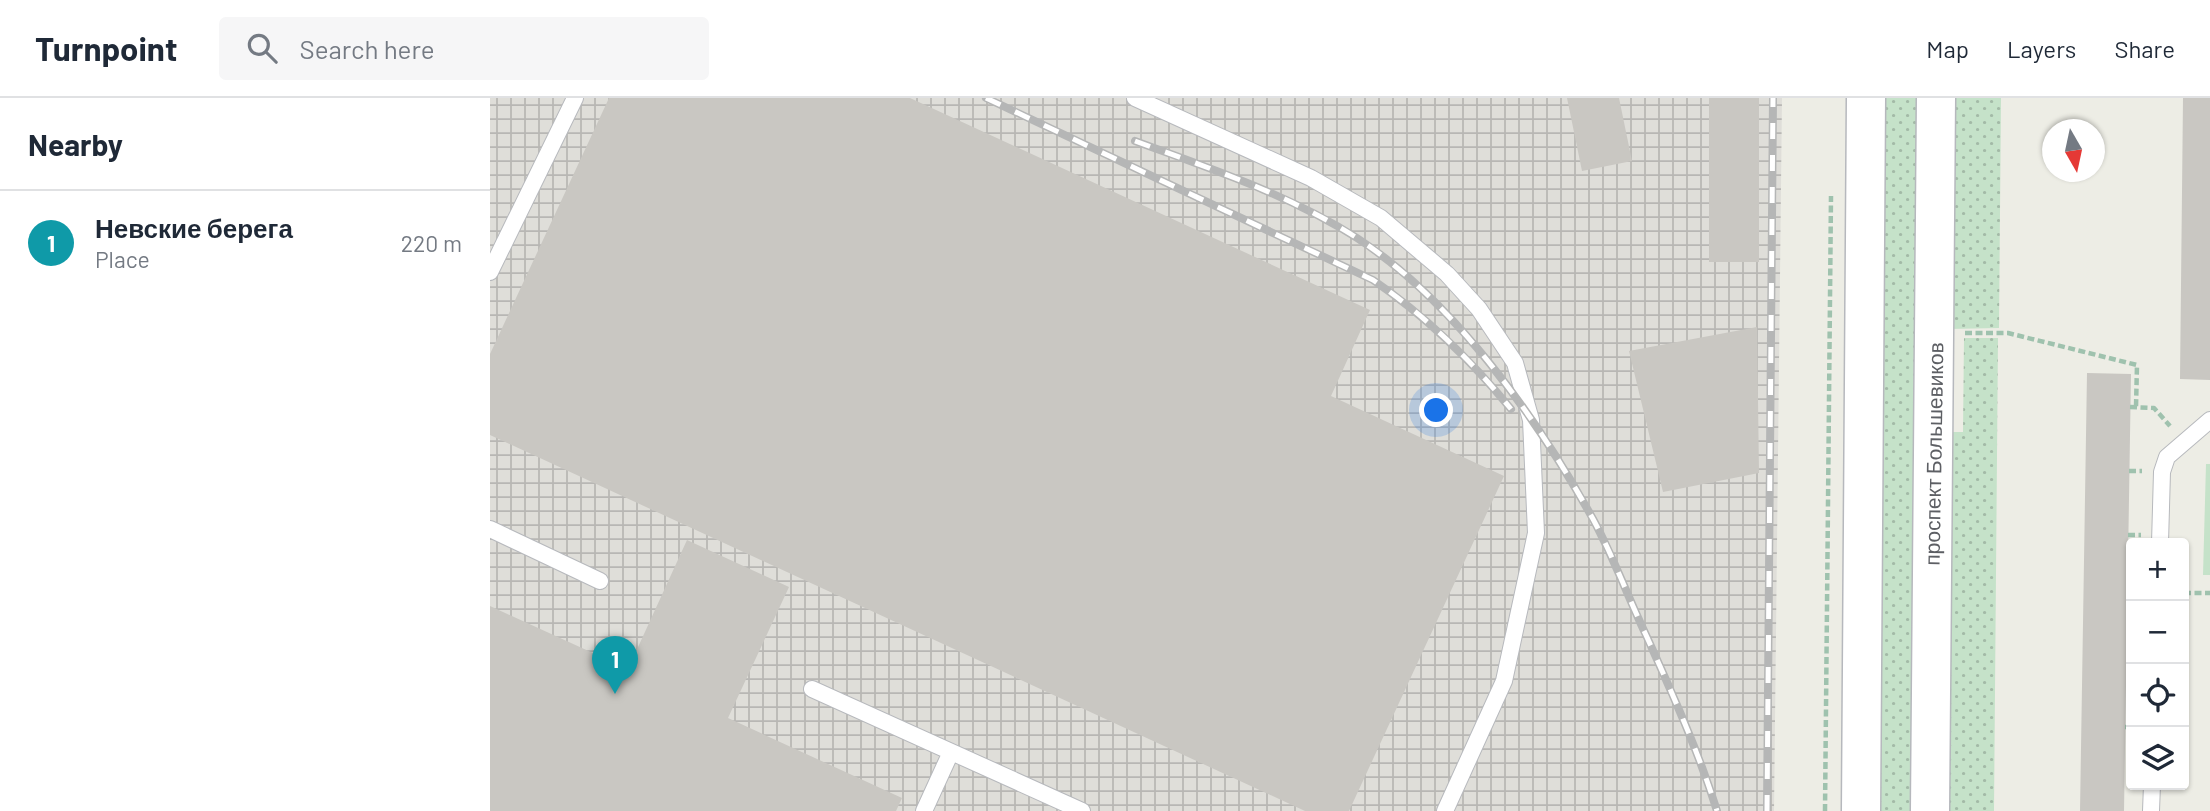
<!DOCTYPE html>
<html lang="en">
<head>
<meta charset="utf-8">
<style>
  :root { --surface:#fff; --page:#f6f6f7; --text:#1f2937; --muted:#747a83; --line:#e0e1e3; --accent:#db2777 }
  body { margin:0; font-family:Barlow,sans-serif; background:var(--page); color:var(--text) }
  .controls { position:absolute; right:21px; bottom:21px; display:grid; overflow:hidden; border-radius:7px; box-shadow:0 2px 5px #0004 }
  .controls button { width:63px; height:63px; display:grid; place-items:center; padding:0; border:0; border-bottom:2px solid var(--line); background:var(--surface); color:var(--text); font:35px sans-serif }
  .compass { position:absolute; left:1552px; top:21px; width:63px; height:63px; border-radius:50%; background:var(--surface); box-shadow:0 2px 5px #0004; rotate:171deg }
  .you { position:absolute; left:947px; top:313px; width:24px; height:24px; margin:-18px; border:5px solid #fff; border-radius:50%; background:#1a73e8; box-shadow:0 0 0 10px #1a73e833 }
  .badge { display:grid; place-items:center; width:46px; height:46px; border-radius:50%; background:var(--accent); color:#fff; font-size:23px; font-weight:700 }
  .pin { position:absolute; translate:-50% -58px; filter:drop-shadow(0 2px 4px #0008) }
  .pin::after { content:''; position:absolute; top:37px; width:24px; height:21px; background:inherit; clip-path:polygon(0 0,100% 0,50% 100%) }
  .list { margin:0; padding:0; list-style:none }
  h2 { display:flex; justify-content:space-between; align-items:center; height:91px; margin:0; padding:0 28px; font-size:30px }
  h2 small { font-size:23px; font-weight:400; color:var(--muted) }
  .list li { display:grid; grid-template-columns:46px 1fr auto; gap:21px; align-items:center; box-sizing:border-box; height:105px; padding:0 28px; border-top:2px solid var(--line) }
  .list b { display:block; font-size:26px; white-space:nowrap }
  .list p { margin:0; font-size:23px; white-space:nowrap; color:var(--muted) }
  .list em { font-size:23px; font-style:normal; color:var(--muted) }
  .icon { flex:none; width:38px; height:38px; fill:none; stroke:currentColor; stroke-width:2; stroke-linecap:round; stroke-linejoin:round }
  .map { position:relative; flex:none; width:1720px; height:713px; overflow:hidden }
  header { display:flex; align-items:center; gap:42px; box-sizing:border-box; height:98px; padding:0 35px; background:var(--surface); border-bottom:2px solid var(--line) }
  header strong { font-size:33px }
  nav { display:flex; gap:38px; margin-inline-start:auto; font-size:24px }
  .search { width:490px; height:63px; background:var(--page); display:flex; align-items:center; gap:18px; box-sizing:border-box; padding:0 24px; border-radius:7px; color:var(--muted); font-size:26px }
  main { display:flex }
  aside { flex:1; background:var(--surface) }
  .map>svg:first-child { display:block }
</style>
</head>
<body>
<header>
<strong>Turnpoint</strong>
<div class="search"><svg class="icon" aria-label="search" viewBox="0 0 24 24"><circle cx="10" cy="10" r="6"/><path d="M15 15l6 6"/></svg>Search here</div>
<nav><a>Map</a><a>Layers</a><a>Share</a></nav>
</header>
<main>
<aside>
<h2>Nearby<small></small></h2>
<ul class="list">
<li><span class="badge" style="background:#0f9aa8">1</span><div><b>Невские берега</b><p>Place</p></div><em>220 m</em></li>
</ul>
</aside>
<div class="map">
<svg width="1720" height="713" viewBox="0 0 1720 713">
  <defs>
    <pattern id="industrial-grid" width="8" height="8" patternUnits="userSpaceOnUse" patternTransform="scale(1.75)"><rect width="8" height="8" fill="#dfded9"/><path d="M0 4h8M4 0v8" fill="none" stroke="#b8b7b4"/></pattern>
    <pattern id="grass-dots" width="8" height="8" patternUnits="userSpaceOnUse" patternTransform="scale(1.75)"><rect width="8" height="8" fill="#c5e2c9"/><path d="M2 2h.1M6 6h.1" fill="none" stroke="#a3baa7" stroke-width="1.8" stroke-linecap="round"/></pattern>
  </defs>
  <rect width="100%" height="100%" fill="#edede5"/>
  <!-- industrial -->
  <path fill="url(#industrial-grid)" d="M 0,0 L 1292,0 L 1284,713 L 0,713 Z"/>
  <!-- grass -->
  <path fill="url(#grass-dots)" d="M 1394,0 L 1431,0 L 1424,713 L 1390,713 Z
    M 1462,0 L 1511,0 L 1509,230 L 1459,231 Z
    M 1474,240 L 1508,240 L 1504,713 L 1457,713 L 1462,334 L 1473,334 Z"/>
  <!-- pitch -->
  <path fill="#c5e2c9" d="M 1716,366 L 1720,366 L 1720,477 L 1713,477 Z"/>
  <!-- building -->
  <path fill="#c9c7c2" d="M 119,0 L 420,0 L 880,212 L 841,298 L 1014,378 L 859,713 L 815,713 L 0,337 L 0,256 Z
    M 1077,0 L 1129,0 L 1142,63 L 1092,73 Z
    M 1219,0 L 1269,0 L 1269,164 L 1219,164 Z
    M 1693,0 L 1720,0 L 1720,282 L 1690,281 Z
    M 1267,229 L 1269,375 L 1173,394 L 1139,253 Z
    M 1597,275 L 1641,276 L 1634,713 L 1590,713 Z
    M 197,442 L 299,489 L 238,620 L 412,700 L 406,713 L 0,713 L 0,508 L 138,571 Z"/>
  <g fill="none" stroke-linecap="round" stroke-linejoin="round">
    <defs>
      <path id="service" d="M 645,0 L 821,80 L 891,120 L 957,176 L 989,211 L 1025,265 L 1041,322 L 1046,435 L 1014,583 L 955,713
        M 0,174 L 85,0
        M 0,431 L 110,483
        M 1670,445 L 1672,374 L 1677,359 L 1720,322
        M 322,591 L 592,713
        M 434,713 L 461,654
        M 1661,713 L 1662,687"/>
      <path id="secondary" d="M 1371,713 L 1376,0
        M 1440,713 L 1446,0"/>
    </defs>
    <!-- service casing -->
    <use href="#service" stroke="#b7b9bd" stroke-width="18"/>
    <!-- secondary casing -->
    <use href="#secondary" stroke="#b6b8bd" stroke-width="41"/>
    <!-- path -->
    <path stroke="#9fc2ae" stroke-width="4.5" stroke-dasharray="7 3.5" stroke-linecap="butt" d="M 1475,235 L 1518,235 L 1647,267 L 1646,309
      M 1640,309 L 1664,310 L 1680,328
      M 1639,373 L 1652,373
      M 1638,437 L 1651,437
      M 1694,495 L 1720,495
      M 1637,501 L 1641,501
      M 1636,565 L 1641,565
      M 1635,629 L 1641,629
      M 1335,713 L 1341,98"/>
    <!-- service -->
    <use href="#service" stroke="#fff" stroke-width="16"/>
    <!-- secondary -->
    <use href="#secondary" stroke="#fff" stroke-width="38"/>
    <defs>
      <path id="rail" d="M 496,0 L 883,182 C 937,219 980,261 1021,311
        M 645,43 C 721,71 798,96 867,140 C 965,204 1047,320 1103,421 C 1123,458 1138,499 1156,537 C 1182,595 1208,652 1227,713
        M 1277,713 L 1283,0"/>
    </defs>
    <!-- rail casing -->
    <use href="#rail" stroke="#b5b6b6" stroke-width="8"/>
    <!-- rail -->
    <use href="#rail" stroke="#fff" stroke-width="5" stroke-dasharray="16" stroke-linecap="butt"/>
  </g>
  <g text-anchor="middle" dominant-baseline="central" stroke-width="6" stroke-linejoin="round" paint-order="stroke">
    <!-- street labels -->
    <g font-size="21" fill="#5d5f64" stroke="#fff">
      <text transform="translate(1443 356) rotate(-89)">проспект Большевиков</text>
    </g>
  </g>
</svg>
<div class="controls">
<button>+</button>
<button>−</button>
<button><svg class="icon" aria-label="locate" viewBox="0 0 24 24"><circle cx="12" cy="12" r="6"/><path d="M12 2v4M12 18v4M2 12h4M18 12h4"/></svg></button>
<button><svg class="icon" aria-label="layers" viewBox="0 0 24 24"><path d="M12 4l9 5-9 5-9-5zM3 14l9 5 9-5"/></svg></button>
</div>
<svg class="compass" viewBox="-18 -18 36 36"><path d="M0-13l5 13h-10z" fill="#e53935"/><path d="M0 13l5-13h-10z" fill="#747a83"/></svg>
<div class="you"></div>
<div class="pin badge" style="left:125px;top:596px;background:#0f9aa8">1</div>
</div>
</main>
</body>
</html>
